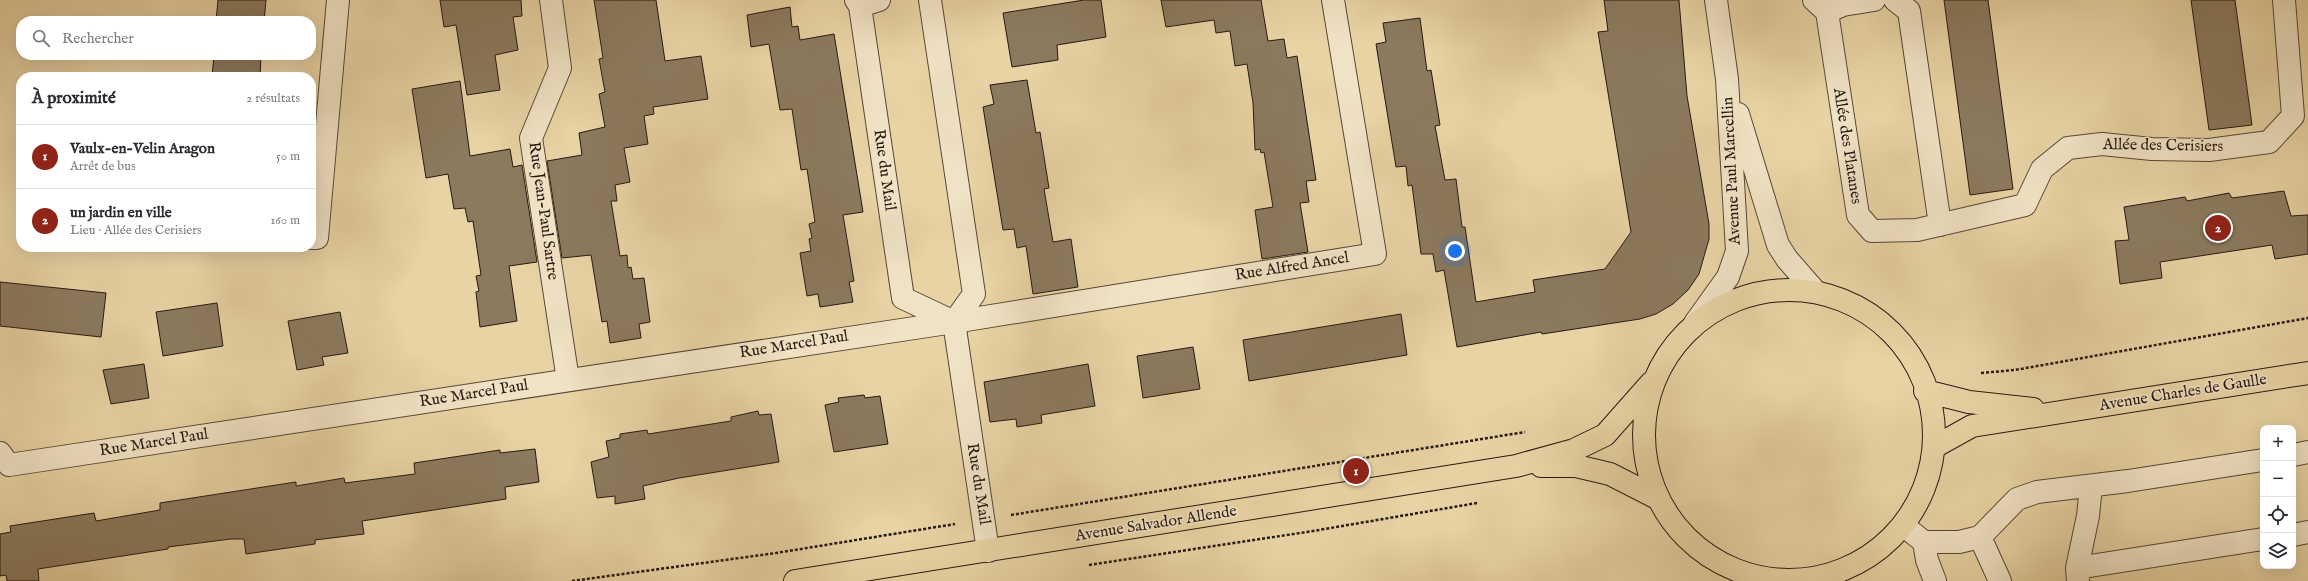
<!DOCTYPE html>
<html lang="fr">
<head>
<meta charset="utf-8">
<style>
  :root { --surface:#fff; --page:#f7f7f7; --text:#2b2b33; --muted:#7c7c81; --line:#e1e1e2; --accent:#8f2418 }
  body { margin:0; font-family:"IM FELL English",serif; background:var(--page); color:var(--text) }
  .controls { position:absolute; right:12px; bottom:12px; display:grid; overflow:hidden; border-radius:8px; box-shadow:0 4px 16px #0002 }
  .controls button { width:36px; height:36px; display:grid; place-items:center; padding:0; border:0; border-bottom:1px solid var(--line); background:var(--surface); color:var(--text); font:20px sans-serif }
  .you { position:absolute; left:1455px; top:251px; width:14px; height:14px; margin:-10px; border:3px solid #fff; border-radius:50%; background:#1a73e8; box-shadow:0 0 0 6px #1a73e833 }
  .badge { display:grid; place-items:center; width:26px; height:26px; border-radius:50%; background:var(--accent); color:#fff; font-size:13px; font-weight:700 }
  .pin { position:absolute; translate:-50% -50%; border:2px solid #fff; box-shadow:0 1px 4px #0006 }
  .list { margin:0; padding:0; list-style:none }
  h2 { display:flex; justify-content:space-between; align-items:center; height:52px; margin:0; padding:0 16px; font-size:17px }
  h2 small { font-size:13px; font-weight:400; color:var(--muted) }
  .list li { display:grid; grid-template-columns:26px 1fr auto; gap:12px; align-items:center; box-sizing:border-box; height:64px; padding:0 16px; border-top:1px solid var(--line) }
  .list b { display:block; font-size:15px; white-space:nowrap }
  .list p { margin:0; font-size:13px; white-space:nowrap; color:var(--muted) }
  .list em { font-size:13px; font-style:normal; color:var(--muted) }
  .icon { flex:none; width:22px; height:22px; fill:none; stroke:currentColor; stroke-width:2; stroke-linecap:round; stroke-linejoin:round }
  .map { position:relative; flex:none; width:2308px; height:581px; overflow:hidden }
  .search { position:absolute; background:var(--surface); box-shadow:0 4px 16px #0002; left:16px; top:16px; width:300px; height:44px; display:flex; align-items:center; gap:10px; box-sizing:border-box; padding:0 14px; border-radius:16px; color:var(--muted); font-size:15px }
  .panel { position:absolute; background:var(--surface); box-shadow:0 4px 16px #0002; left:16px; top:72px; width:300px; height:180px; border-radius:16px }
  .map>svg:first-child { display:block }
</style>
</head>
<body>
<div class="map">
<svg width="2308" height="581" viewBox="0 0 2308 581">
  <rect width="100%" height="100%" fill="#e8d3a4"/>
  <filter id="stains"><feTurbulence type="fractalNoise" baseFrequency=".005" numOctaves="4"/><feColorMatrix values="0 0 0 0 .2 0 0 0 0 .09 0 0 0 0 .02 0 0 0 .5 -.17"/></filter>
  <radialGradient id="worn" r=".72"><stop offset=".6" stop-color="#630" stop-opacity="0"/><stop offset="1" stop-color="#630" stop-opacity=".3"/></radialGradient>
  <!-- building -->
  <path fill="#8b7a5e" stroke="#271913" d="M 218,0 L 266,0 L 264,21 L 216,21 Z
    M 440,0 L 521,0 L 522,16 L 513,17 L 518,50 L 495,55 L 500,90 L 467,95 L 456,25 L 444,27 Z
    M 594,0 L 656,0 L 665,61 L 701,56 L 708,99 L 653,107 L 654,114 L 644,116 L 648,144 L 624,148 L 630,182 L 615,185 L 617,201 L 611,201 L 620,256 L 627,255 L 628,268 L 631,267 L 633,279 L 644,278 L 650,322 L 639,324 L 641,338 L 610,343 L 607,321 L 602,322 L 591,255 L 562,258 L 547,161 L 582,155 L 579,133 L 605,127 L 599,94 L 605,92 L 599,59 L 603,58 Z
    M 1084,0 L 1101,0 L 1106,37 L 1057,45 L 1058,60 L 1012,67 L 1003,13 Z
    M 1161,0 L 1261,0 L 1268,41 L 1284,39 L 1287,58 L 1297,56 L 1316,180 L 1306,181 L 1309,202 L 1300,203 L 1308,252 L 1262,259 L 1255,210 L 1273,207 L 1264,152 L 1261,153 L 1260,149 L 1255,150 L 1253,103 L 1247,64 L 1235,66 L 1230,31 L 1216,33 L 1214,20 L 1166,27 Z
    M 1604,0 L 1679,0 L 1687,96 L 1709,224 L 1709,239 L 1699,274 L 1688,290 L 1673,304 L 1656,314 L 1640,319 L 1542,334 L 1541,332 L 1457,347 L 1444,270 L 1436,272 L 1433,254 L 1421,254 L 1412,185 L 1408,186 L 1406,166 L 1396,167 L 1376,44 L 1386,42 L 1383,23 L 1420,18 L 1427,71 L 1431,70 L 1440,125 L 1435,126 L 1445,180 L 1456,179 L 1462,227 L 1465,227 L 1476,302 L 1535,292 L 1533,280 L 1605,269 L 1631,232 L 1598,32 L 1608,31 Z
    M 1944,0 L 1988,0 L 2013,189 L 1970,195 Z
    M 2191,0 L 2235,0 L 2252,125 L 2209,130 Z
    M 790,7 L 792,27 L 798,26 L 800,40 L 834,34 L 863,212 L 843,215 L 854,281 L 849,282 L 853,302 L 820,307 L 818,294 L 807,296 L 800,253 L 811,251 L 809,239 L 812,238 L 809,224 L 815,222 L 807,169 L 801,170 L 792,109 L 780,110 L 769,44 L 751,47 L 747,15 Z
    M 214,55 L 261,55 L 260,77 L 212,77 Z
    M 1027,80 L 1036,133 L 1040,132 L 1049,188 L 1044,189 L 1053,242 L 1071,239 L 1078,287 L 1033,294 L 1026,246 L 1017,248 L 1014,229 L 1003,230 L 983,107 L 994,104 L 990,85 Z
    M 460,81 L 470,156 L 510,149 L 513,167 L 522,165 L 537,262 L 509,266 L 517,321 L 480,327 L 476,292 L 479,291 L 476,276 L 481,275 L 473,221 L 468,222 L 465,208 L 454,209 L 448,174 L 426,178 L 412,89 Z
    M 2284,191 L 2291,216 L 2308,215 L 2308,254 L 2275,259 L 2272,245 L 2160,262 L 2162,278 L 2120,284 L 2115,241 L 2129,240 L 2124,207 L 2185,197 L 2187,201 L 2229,193 L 2232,198 Z
    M 0,282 L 106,293 L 101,337 L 0,326 Z
    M 217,303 L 223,346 L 163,356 L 156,312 Z
    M 340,312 L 348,353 L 322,357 L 324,365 L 297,370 L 288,321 Z
    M 1401,314 L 1407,355 L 1249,381 L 1243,340 Z
    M 1193,347 L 1200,389 L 1143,398 L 1137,356 Z
    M 144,364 L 149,398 L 111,404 L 103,370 Z
    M 1088,364 L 1095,406 L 1041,415 L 1042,423 L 1017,427 L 1016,419 L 990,422 L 984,382 Z
    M 864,395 L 865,398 L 880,396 L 888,444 L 834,452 L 825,405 L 839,402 L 838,398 Z
    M 758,411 L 759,415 L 771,414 L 779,462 L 679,478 L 643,486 L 645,499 L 615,504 L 615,496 L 597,498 L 591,462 L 609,457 L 606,441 L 620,438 L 620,434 L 647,430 L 648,434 L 731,421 L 731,417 Z
    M 535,449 L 539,482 L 505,487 L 506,499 L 362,521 L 364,534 L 315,540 L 315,544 L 246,554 L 244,539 L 231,539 L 168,547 L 168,549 L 38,569 L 39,581 L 7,581 L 6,575 L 0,576 L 0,534 L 11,532 L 10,526 L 94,513 L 96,521 L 160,510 L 160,503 L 296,482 L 296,486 L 344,478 L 345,483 L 415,474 L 414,463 L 500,450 L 500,453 Z"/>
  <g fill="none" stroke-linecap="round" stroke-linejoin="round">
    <defs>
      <path id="minor" d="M 551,0 L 560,68 L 531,138 L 568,380
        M 856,0 L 860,6 L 903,298 L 954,322
        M 930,0 L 974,294 L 954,322 L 988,551
        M 1814,0 L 1827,12 L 1858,215 L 1872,231 L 1917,230 L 2025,205 L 2042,169 L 2068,148 L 2102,144 L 2152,149 L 2209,150 L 2269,142 L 2293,116 L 2284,0
        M 1895,0 L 1909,11 L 1940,225
        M 860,6 L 879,0
        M 1827,12 L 1843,5 L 1874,0
        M 1738,114 L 1778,245 L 1787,259 L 1814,290
        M 311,238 L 317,238 L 338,0
        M 1695,323 L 1728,277 L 1737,251 L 1727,79 L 1716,0
        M 0,453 L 9,465 L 954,322 L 1375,254 L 1333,0
        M 2293,455 L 2308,452
        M 1904,526 L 1924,542 L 1959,542 L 1980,537 L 2017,499 L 2037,492 L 2128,481 L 2263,460
        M 2293,535 L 2308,532
        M 1980,537 L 2000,581
        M 1924,542 L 1927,560 L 1935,581
        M 2077,568 L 2088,516 L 2091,486
        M 2078,581 L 2077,568 L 2263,539"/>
      <path id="major" d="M1644 435a145 145 0 1 1 290 0a145 145 0 1 1-290 0Z
        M 1925,391 L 1969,402 L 2033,409
        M 1936,446 L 1972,426 L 2308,373
        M 1541,466 L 1576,466 L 1610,474 L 1657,498
        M 795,581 L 1516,466 L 1574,450 L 1605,435 L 1651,383"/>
    </defs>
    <!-- minor casing -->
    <use href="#minor" stroke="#574837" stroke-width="24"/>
    <!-- major casing -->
    <use href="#major" stroke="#271913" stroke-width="24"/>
    <!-- path -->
    <path stroke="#271913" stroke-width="2.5" stroke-dasharray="3 2" stroke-linecap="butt" d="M 1981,373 L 2015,370 L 2308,318
      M 1011,515 L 1525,432
      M 1089,565 L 1307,532 L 1477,503
      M 572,581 L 776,553 L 955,524"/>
    <!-- minor -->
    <use href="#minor" stroke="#f0e2c4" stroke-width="22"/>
    <!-- major -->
    <use href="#major" stroke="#e8d3a4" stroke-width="22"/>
  </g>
  <g text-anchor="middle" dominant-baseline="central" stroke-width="3" stroke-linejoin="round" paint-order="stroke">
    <!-- street labels -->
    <g font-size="16" fill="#271913" stroke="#f0e2c4">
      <text transform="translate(1847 146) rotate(81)">Allée des Platanes</text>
      <text transform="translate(2163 146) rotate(1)">Allée des Cerisiers</text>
      <text transform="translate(884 170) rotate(82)">Rue du Mail</text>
      <text transform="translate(1732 171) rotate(-93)">Avenue Paul Marcellin</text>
      <text transform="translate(543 211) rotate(82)">Rue Jean-Paul Sartre</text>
      <text transform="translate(1292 267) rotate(-9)">Rue Alfred Ancel</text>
      <text transform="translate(794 345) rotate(-9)">Rue Marcel Paul</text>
      <text transform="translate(2183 393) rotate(-9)">Avenue Charles de Gaulle</text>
      <text transform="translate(474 394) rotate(-9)">Rue Marcel Paul</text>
      <text transform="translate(154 443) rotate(-9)">Rue Marcel Paul</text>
      <text transform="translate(978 484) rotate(81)">Rue du Mail</text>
      <text transform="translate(1156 524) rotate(-9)">Avenue Salvador Allende</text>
    </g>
  </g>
  <rect width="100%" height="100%" filter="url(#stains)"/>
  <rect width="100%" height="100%" fill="url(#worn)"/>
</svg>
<div class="controls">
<button>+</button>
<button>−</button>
<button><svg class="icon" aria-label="locate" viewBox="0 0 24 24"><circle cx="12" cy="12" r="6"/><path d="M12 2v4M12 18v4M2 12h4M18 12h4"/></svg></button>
<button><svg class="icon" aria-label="layers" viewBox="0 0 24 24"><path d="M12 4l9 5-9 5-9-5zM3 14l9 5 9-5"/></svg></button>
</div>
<div class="you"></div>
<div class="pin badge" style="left:1356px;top:471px">1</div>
<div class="pin badge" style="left:2218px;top:228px">2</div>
<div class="search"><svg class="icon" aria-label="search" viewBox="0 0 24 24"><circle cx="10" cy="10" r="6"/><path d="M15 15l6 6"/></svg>Rechercher</div>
<section class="panel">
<h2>À proximité<small>2 résultats</small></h2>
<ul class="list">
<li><span class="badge">1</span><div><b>Vaulx-en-Velin Aragon</b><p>Arrêt de bus</p></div><em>50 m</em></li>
<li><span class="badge">2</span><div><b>un jardin en ville</b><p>Lieu · Allée des Cerisiers</p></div><em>160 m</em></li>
</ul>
</section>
</div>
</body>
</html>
